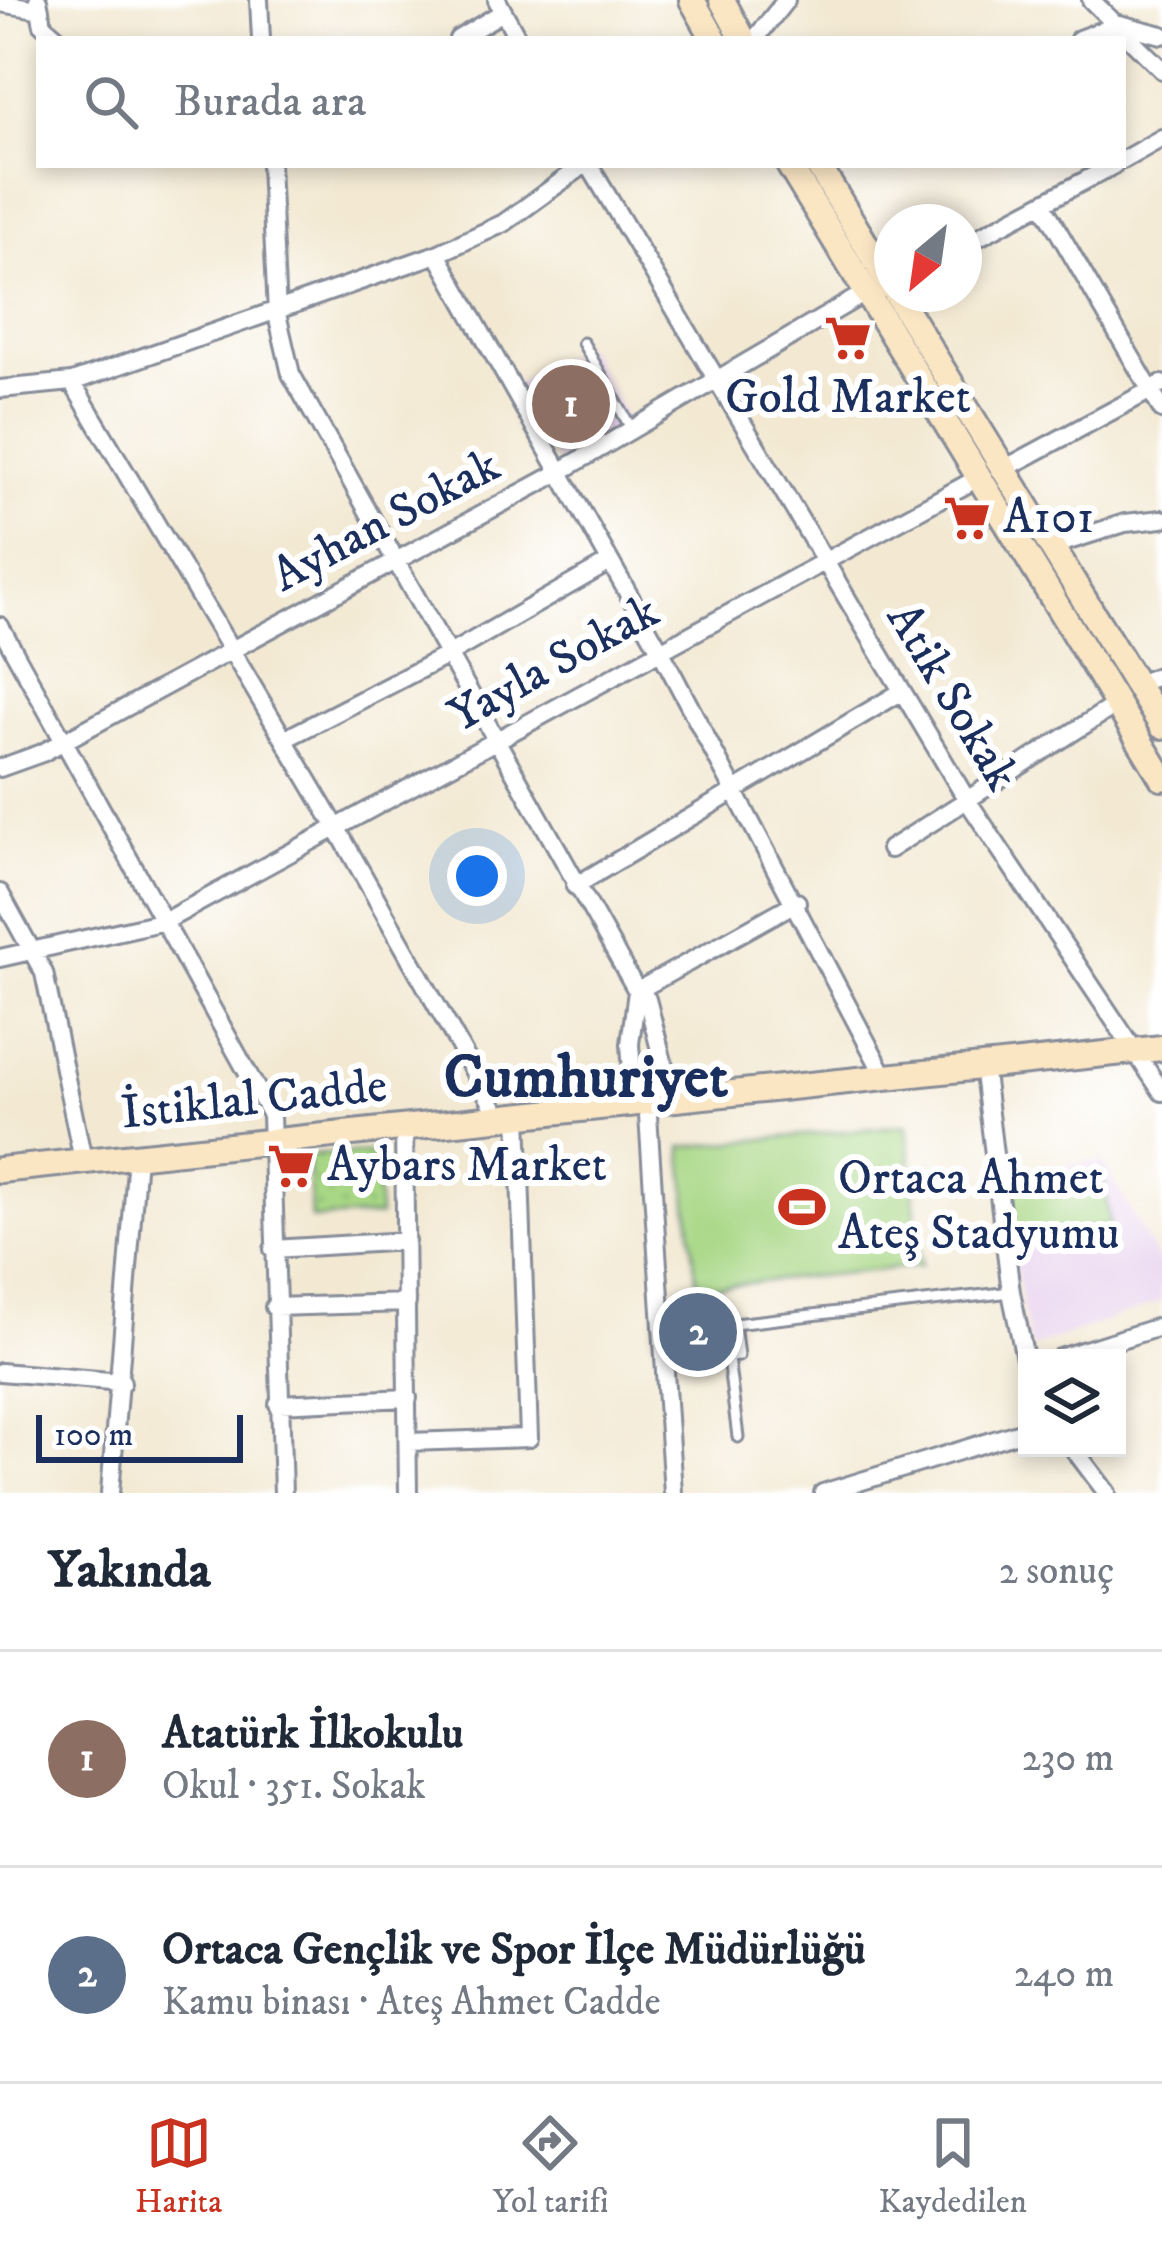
<!DOCTYPE html>
<html lang="tr">
<head>
<meta charset="utf-8">
<style>
  :root { --surface:#fff; --page:#f2f2f3; --text:#1f2937; --muted:#747a83; --line:#e0e1e3; --accent:#c8321e }
  body { margin:0; font-family:"IM FELL DW Pica",serif; background:var(--page); color:var(--text) }
  .controls { position:absolute; right:36px; bottom:36px; display:grid; overflow:hidden; border-radius:0px; box-shadow:0 6px 18px #0003 }
  .controls button { width:108px; height:108px; display:grid; place-items:center; padding:0; border:0; border-bottom:3px solid var(--line); background:var(--surface); color:var(--text); font:60px sans-serif }
  .compass { position:absolute; left:874px; top:204px; width:108px; height:108px; border-radius:50%; background:var(--surface); box-shadow:0 6px 18px #0003; rotate:209deg }
  .scale { position:absolute; left:36px; bottom:30px; width:207px; box-sizing:border-box; padding-left:12px; border:6px solid #1b2f5e; border-top:0; font-size:33px; line-height:42px; white-space:nowrap; color:#1b2f5e; -webkit-text-stroke:9px #fff; paint-order:stroke }
  .you { position:absolute; left:477px; top:876px; width:42px; height:42px; margin:-30px; border:9px solid #fff; border-radius:50%; background:#1a73e8; box-shadow:0 0 0 18px #1a73e833 }
  .badge { display:grid; place-items:center; width:78px; height:78px; border-radius:50%; background:var(--accent); color:#fff; font-size:39px; font-weight:700 }
  .pin { position:absolute; translate:-50% -50%; border:6px solid #fff; box-shadow:0 3px 12px #0006 }
  .list { margin:0; padding:0; list-style:none }
  h2 { display:flex; justify-content:space-between; align-items:center; height:156px; margin:0; padding:0 48px; font-size:51px }
  h2 small { font-size:39px; font-weight:400; color:var(--muted) }
  .list li { display:grid; grid-template-columns:78px 1fr auto; gap:36px; align-items:center; box-sizing:border-box; height:216px; padding:0 48px; border-top:3px solid var(--line) }
  .list b { display:block; font-size:45px; white-space:nowrap }
  .list p { margin:0; font-size:39px; white-space:nowrap; color:var(--muted) }
  .list em { font-size:39px; font-style:normal; color:var(--muted) }
  .icon { flex:none; width:66px; height:66px; fill:none; stroke:currentColor; stroke-width:2; stroke-linecap:round; stroke-linejoin:round }
  .map { position:relative; flex:none; width:1162px; height:1493px; overflow:hidden }
  .search { position:absolute; background:var(--surface); box-shadow:0 6px 18px #0003; left:36px; right:36px; top:36px; height:132px; display:flex; align-items:center; gap:30px; box-sizing:border-box; padding:0 42px; border-radius:0px; color:var(--muted); font-size:45px }
  .sheet { height:588px; background:var(--surface) }
  nav { display:flex; justify-content:space-around; align-items:center; box-sizing:border-box; height:168px; border-top:3px solid var(--line); background:var(--surface); font-size:33px; color:var(--muted) }
  nav a { display:grid; justify-items:center; gap:6px }
  nav .on { color:var(--accent) }
  .map>svg:first-child { display:block }
</style>
</head>
<body>
<div class="map">
<svg width="1162" height="1493" viewBox="0 0 1162 1493">
  <defs>
    <pattern id="park-dots" width="8" height="8" patternUnits="userSpaceOnUse" patternTransform="scale(3)"><rect width="8" height="8" fill="#a8d785"/><path d="M2 2h.1M6 6h.1" fill="none" stroke="#90b975" stroke-width="1.8" stroke-linecap="round"/></pattern>
  </defs>
  <rect width="100%" height="100%" fill="#fff"/>
  <filter id="ink" filterUnits="userSpaceOnUse"><feTurbulence type="fractalNoise" baseFrequency=".00833" numOctaves="2"/><feDisplacementMap in="SourceGraphic" scale="24" xChannelSelector="R" yChannelSelector="G"/><feConvolveMatrix kernelMatrix="1 2 1 2 8 2 1 2 1" color-interpolation-filters="sRGB"/></filter>
  <filter id="wash" filterUnits="userSpaceOnUse"><feTurbulence type="fractalNoise" baseFrequency=".004" numOctaves="4" result="noise"/><feDisplacementMap in="SourceGraphic" scale="48" xChannelSelector="R" yChannelSelector="G"/><feGaussianBlur stdDeviation="2.7" result="paint"/><feColorMatrix in="noise" values="0 0 0 0 0 0 0 0 0 0 0 0 0 0 0 0 0 1.4 0 .05"/><feComposite in="paint" operator="in"/></filter>
  <g filter="url(#wash)">
    <rect width="100%" height="100%" fill="#f3e9d3"/>
    <!-- built -->
    <path fill="#e8d2ee" d="M 585,346 L 628,421 L 557,462 L 513,386 Z
      M 1102,1160 L 1162,1267 L 1162,1301 L 1030,1348 L 999,1175 Z"/>
    <!-- park -->
    <path fill="url(#park-dots)" stroke="#628372" stroke-width="3" d="M 376,1152 L 379,1216 L 311,1219 L 308,1155 Z"/>
    <!-- garden -->
    <path fill="#a8d785" stroke="#628372" stroke-width="3" d="M 907,1125 L 921,1266 L 697,1288 L 682,1147 Z
      M 1102,1172 L 1110,1226 L 1011,1240 L 1003,1186 Z"/>
  </g>
  <g filter="url(#ink)">
    <g fill="none" stroke-linecap="round" stroke-linejoin="round">
      <defs>
        <path id="lane" d="M 583,343 L 631,428
          M 728,1358 L 738,1437
          M 666,1364 L 738,1356 L 734,1324 L 1011,1292"/>
        <path id="street" d="M 38,0 L 43,25 L 59,39
          M 259,0 L 261,39
          M 497,0 L 518,39
          M 1091,0 L 1162,70
          M 0,3 L 37,9
          M 458,39 L 503,12
          M 755,39 L 786,0
          M 1079,39 L 1119,24 L 1162,35
          M 1123,160 L 1162,138
          M 270,165 L 277,314 L 291,374 L 637,991 L 647,999 L 672,1097
          M 589,165 L 967,800 L 1162,1092
          M 1043,205 L 1162,410
          M 964,245 L 1114,165
          M 437,254 L 660,650 L 883,1073
          M 72,382 L 336,827 L 499,1116
          M 0,389 L 72,382 L 437,254 L 504,223 L 584,165
          M 1004,469 L 1162,384
          M 1053,546 L 1125,523 L 1162,519
          M 0,626 L 271,1115 L 283,1493
          M 1136,684 L 1162,675
          M 285,739 L 446,656 L 608,563
          M 0,768 L 42,753 L 556,474 L 865,293
          M 890,849 L 1117,704
          M 575,886 L 901,692
          M 0,893 L 44,973 L 83,1160
          M 0,958 L 165,921 L 980,477
          M 637,991 L 797,902
          M 983,1065 L 1011,1292 L 1027,1368
          M 647,1100 L 673,1493
          M 634,1101 L 630,1044 L 637,991
          M 404,1126 L 408,1493
          M 273,1249 L 406,1241
          M 274,1307 L 407,1303
          M 1060,1358 L 1162,1326
          M 0,1372 L 122,1382
          M 278,1404 L 408,1398
          M 408,1442 L 529,1438 L 518,1114
          M 1073,1448 L 1107,1493
          M 110,1493 L 137,1156
          M 823,1493 L 1027,1430"/>
        <path id="secondary" d="M 692,0 L 714,39
          M 722,0 L 743,39
          M 789,165 L 1162,778
          M 818,165 L 892,288
          M 896,294 L 1162,726
          M 0,1170 L 1162,1048"/>
      </defs>
      <!-- lane casing -->
      <use href="#lane" stroke="#878c98" stroke-width="15"/>
      <!-- street casing -->
      <use href="#street" stroke="#878c98" stroke-width="22"/>
      <!-- secondary casing -->
      <use href="#secondary" stroke="#878c98" stroke-width="30"/>
      <!-- lane -->
      <use href="#lane" stroke="#fff" stroke-width="9"/>
      <!-- street -->
      <use href="#street" stroke="#fff" stroke-width="16"/>
      <!-- secondary -->
      <use href="#secondary" stroke="#fbe6c4" stroke-width="24"/>
    </g>
  </g>
  <!-- icons -->
  <defs>
    <symbol id="supermarket-bare" viewBox="-9 -9 18 18"><path d="M-6-5.5h2.5l.6 2H6L4.5 2H-2.5L-4.4-4H-6ZM-1.5 3.2a1.3 1.3 0 1 0 .1 0ZM3 3.2a1.3 1.3 0 1 0 .1 0Z" fill="#c8321e" stroke="#fff" stroke-width="2.5" paint-order="stroke"/></symbol>
    <symbol id="stadium-bare" viewBox="-9 -9 18 18"><path d="M0-5a6.5 5 0 1 0 0 10a6.5 5 0 1 0 0-10ZM-3.5-1.8h7v3.6h-7Z" fill="#c8321e" stroke="#fff" stroke-width="2.5" paint-order="stroke"/></symbol>
  </defs>
  <g fill-rule="evenodd">
    <use href="#supermarket-bare" x="815" y="305" width="66" height="66"/>
    <use href="#supermarket-bare" x="934" y="485" width="66" height="66"/>
    <use href="#supermarket-bare" x="258" y="1133" width="66" height="66"/>
    <use href="#stadium-bare" x="769" y="1174" width="66" height="66"/>
  </g>
  <g text-anchor="middle" dominant-baseline="central" stroke-width="12" stroke-linejoin="round" paint-order="stroke">
    <!-- poi labels -->
    <g font-size="48" fill="#1b2f5e" stroke="#fff" text-anchor="start">
      <text x="848" y="398" text-anchor="middle">Gold Market</text>
      <text x="1003" y="518">A101</text>
      <text x="327" y="1166">Aybars Market</text>
      <text x="838" y="1179">Ortaca Ahmet<tspan x="838" dy="55">Ateş Stadyumu</tspan></text>
    </g>
    <!-- street labels -->
    <g font-size="48" fill="#1b2f5e" stroke="#fff">
      <text transform="translate(386 521) rotate(-28)">Ayhan Sokak</text>
      <text transform="translate(554 664) rotate(-29)">Yayla Sokak</text>
      <text transform="translate(952 697) rotate(59)">Atik Sokak</text>
      <text transform="translate(254 1100) rotate(-6)">İstiklal Cadde</text>
    </g>
    <!-- district labels -->
    <g font-size="60" font-weight="bold" fill="#1b2f5e" stroke="#fff">
      <text x="586" y="1078">Cumhuriyet</text>
    </g>
  </g>
</svg>
<div class="controls">
<button><svg class="icon" aria-label="layers" viewBox="0 0 24 24"><path d="M12 4l9 5-9 5-9-5zM3 14l9 5 9-5"/></svg></button>
</div>
<svg class="compass" viewBox="-18 -18 36 36"><path d="M0-13l5 13h-10z" fill="#e53935"/><path d="M0 13l5-13h-10z" fill="#747a83"/></svg>
<div class="scale">100 m</div>
<div class="you"></div>
<div class="pin badge" style="left:571px;top:404px;background:#8d6e63">1</div>
<div class="pin badge" style="left:698px;top:1332px;background:#5c6f8a">2</div>
<div class="search"><svg class="icon" aria-label="search" viewBox="0 0 24 24"><circle cx="10" cy="10" r="6"/><path d="M15 15l6 6"/></svg>Burada ara</div>
</div>
<section class="sheet">
<h2>Yakında<small>2 sonuç</small></h2>
<ul class="list">
<li><span class="badge" style="background:#8d6e63">1</span><div><b>Atatürk İlkokulu</b><p>Okul · 351. Sokak</p></div><em>230 m</em></li>
<li><span class="badge" style="background:#5c6f8a">2</span><div><b>Ortaca Gençlik ve Spor İlçe Müdürlüğü</b><p>Kamu binası · Ateş Ahmet Cadde</p></div><em>240 m</em></li>
</ul>
</section>
<nav>
<a class="on"><svg class="icon" aria-label="map" viewBox="0 0 24 24"><path d="M3 6l6-2 6 2 6-2v14l-6 2-6-2-6 2zM9 4v14M15 6v14"/></svg>Harita</a>
<a><svg class="icon" aria-label="directions" viewBox="0 0 24 24"><path d="M12 3l9 9-9 9-9-9zM9 14v-3h6M13 9l2 2-2 2"/></svg>Yol tarifi</a>
<a><svg class="icon" aria-label="saved" viewBox="0 0 24 24"><path d="M7 4h10v16l-5-4-5 4z"/></svg>Kaydedilen</a>
</nav>
</body>
</html>
